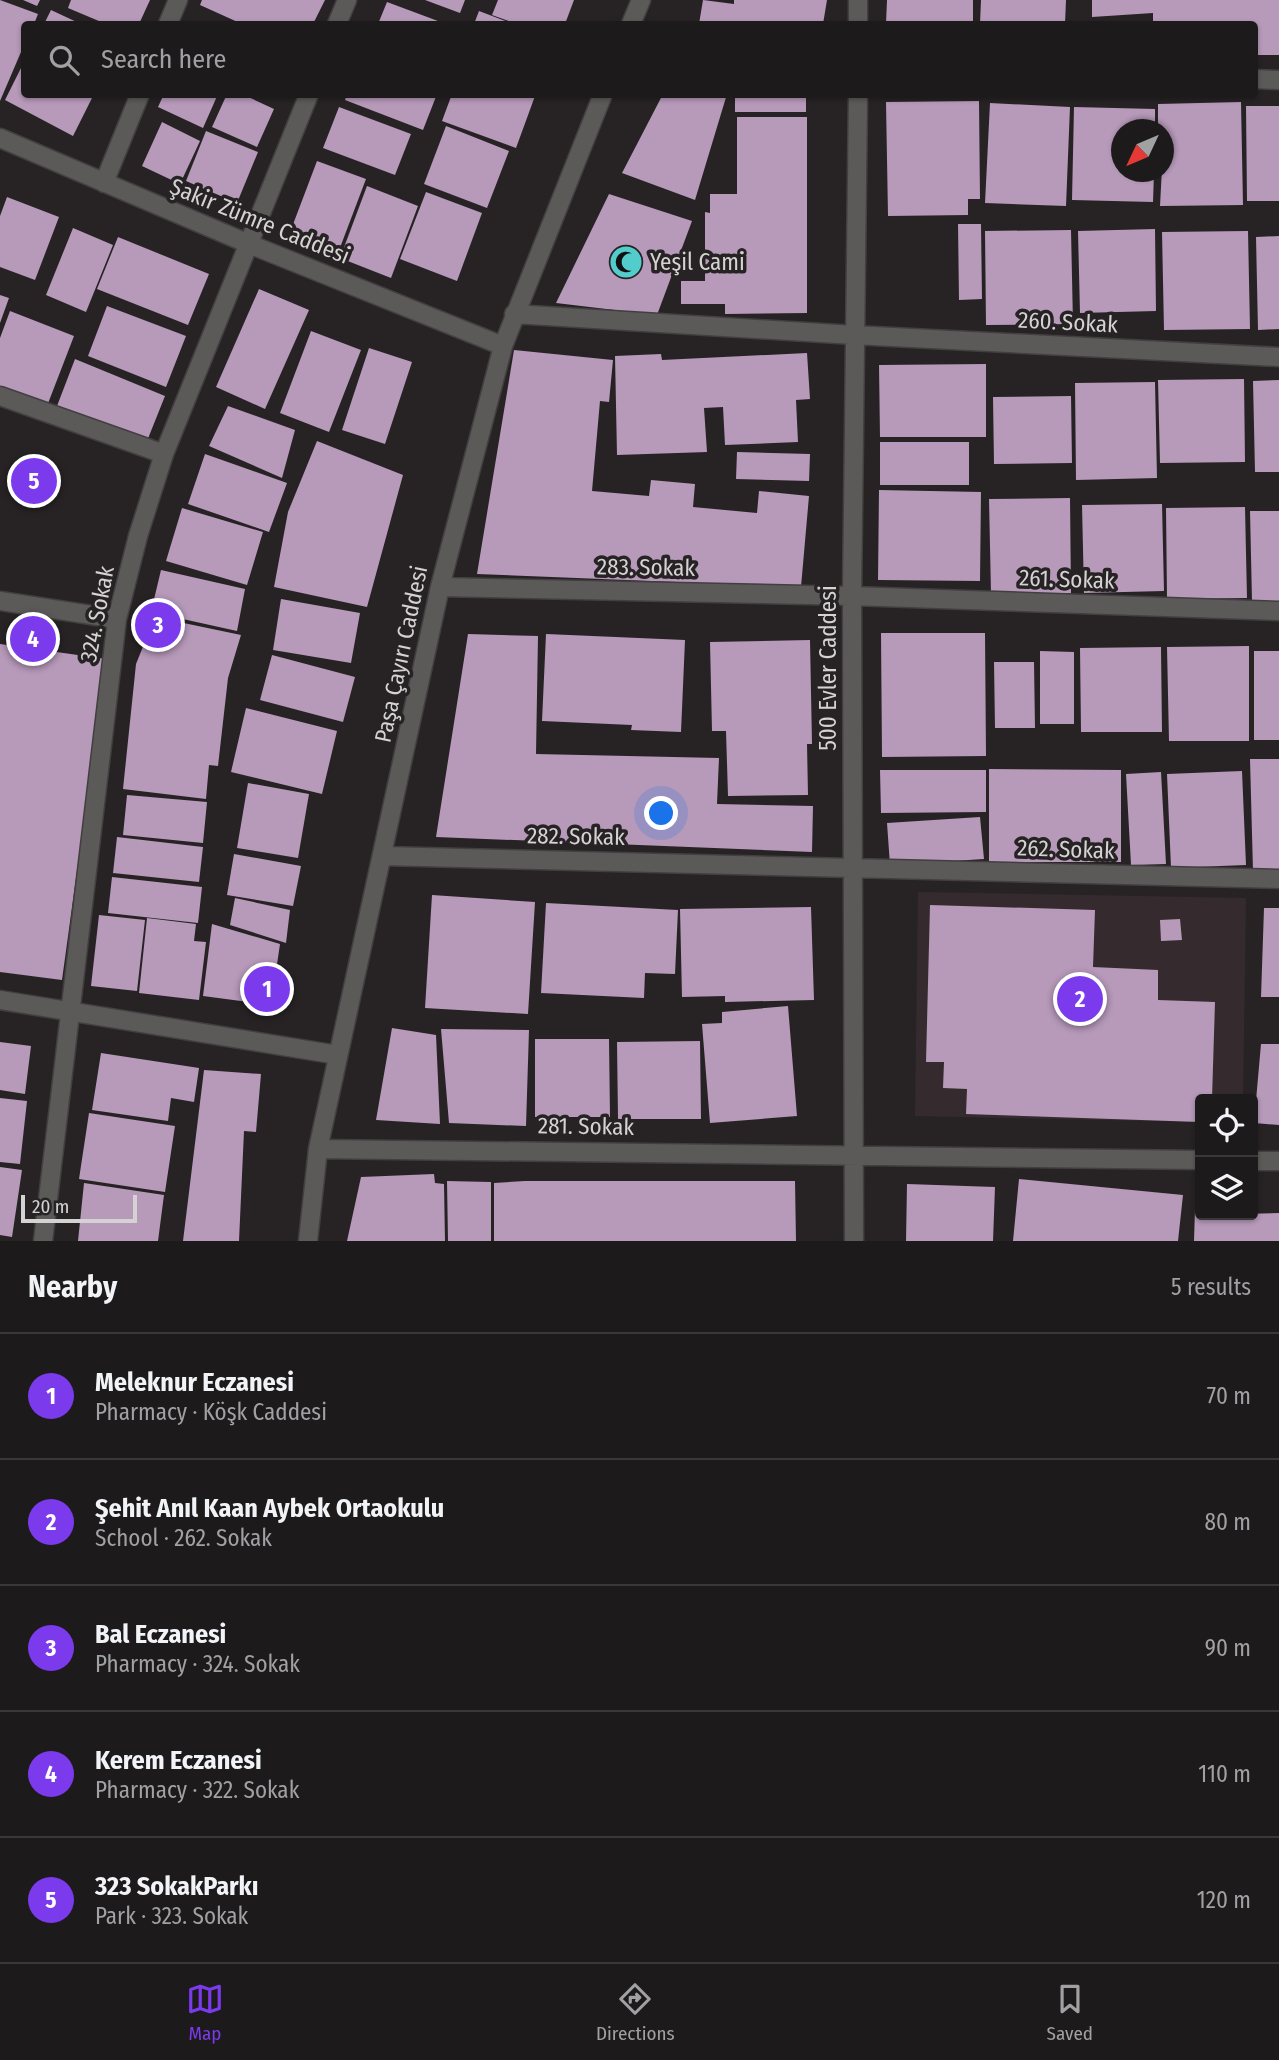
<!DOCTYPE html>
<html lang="en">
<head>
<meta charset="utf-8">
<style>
  :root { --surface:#1d1a1c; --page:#2a2729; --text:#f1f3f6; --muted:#a0a1a3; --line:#3b383b; --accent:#7c3aed }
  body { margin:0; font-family:"Fira Sans Condensed",sans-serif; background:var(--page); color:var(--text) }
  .controls { position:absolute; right:21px; bottom:21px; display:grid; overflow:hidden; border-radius:7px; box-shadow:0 2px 5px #0004 }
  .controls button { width:63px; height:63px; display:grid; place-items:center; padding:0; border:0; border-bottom:2px solid var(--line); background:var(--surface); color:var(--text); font:35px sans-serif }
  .compass { position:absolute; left:1111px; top:119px; width:63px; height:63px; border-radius:50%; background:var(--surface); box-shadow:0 2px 5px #0004; rotate:226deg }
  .scale { position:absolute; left:21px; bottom:18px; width:116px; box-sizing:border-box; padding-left:7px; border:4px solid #d4d2d3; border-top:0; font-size:19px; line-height:24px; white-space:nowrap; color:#d4d2d3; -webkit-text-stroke:5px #272325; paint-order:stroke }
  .you { position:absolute; left:662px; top:814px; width:24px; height:24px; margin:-18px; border:5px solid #fff; border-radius:50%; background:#1a73e8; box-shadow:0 0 0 10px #1a73e833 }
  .badge { display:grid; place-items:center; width:46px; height:46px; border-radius:50%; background:var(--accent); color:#fff; font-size:23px; font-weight:700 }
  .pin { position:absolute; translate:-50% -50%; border:4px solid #fff; box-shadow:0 2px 7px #0006 }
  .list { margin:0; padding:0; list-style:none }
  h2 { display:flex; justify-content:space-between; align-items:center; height:91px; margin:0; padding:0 28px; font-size:30px }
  h2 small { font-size:23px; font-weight:400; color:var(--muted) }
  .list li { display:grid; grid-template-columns:46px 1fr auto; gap:21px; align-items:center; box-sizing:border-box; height:126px; padding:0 28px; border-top:2px solid var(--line) }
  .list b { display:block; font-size:26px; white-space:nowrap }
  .list p { margin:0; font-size:23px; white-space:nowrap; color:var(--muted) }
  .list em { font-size:23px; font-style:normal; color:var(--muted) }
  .icon { flex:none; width:38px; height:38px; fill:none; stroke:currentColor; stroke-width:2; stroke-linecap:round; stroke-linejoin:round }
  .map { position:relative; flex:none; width:1279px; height:1241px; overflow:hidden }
  .search { position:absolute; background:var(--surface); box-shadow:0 2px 5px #0004; left:21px; right:21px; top:21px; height:77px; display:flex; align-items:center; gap:18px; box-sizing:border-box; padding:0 24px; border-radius:7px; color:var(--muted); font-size:26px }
  .sheet { height:721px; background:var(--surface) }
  nav { display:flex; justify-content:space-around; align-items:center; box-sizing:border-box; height:98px; border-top:2px solid var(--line); background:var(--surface); font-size:19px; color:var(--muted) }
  nav a { display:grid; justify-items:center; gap:4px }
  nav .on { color:var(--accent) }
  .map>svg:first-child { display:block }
</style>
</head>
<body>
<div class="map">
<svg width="1279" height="1241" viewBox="0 0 1279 1241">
  <rect width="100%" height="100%" fill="#272325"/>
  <!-- built -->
  <path fill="#352b2e" d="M 918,892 L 1246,898 L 1243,1099 L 1200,1099 L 1200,1122 L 915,1116 Z"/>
  <!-- building -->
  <path fill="#b799ba" d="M 0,0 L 38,14 L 34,24 L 24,24 L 24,45 L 0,101 Z
    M 23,0 L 40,0 L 37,6 Z
    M 71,0 L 150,0 L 139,24 L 106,24 L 68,8 Z
    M 202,0 L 325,0 L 313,24 L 242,24 L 200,5 Z
    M 425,0 L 465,0 L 460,13 Z
    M 498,0 L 574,0 L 565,24 L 517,24 L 492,15 Z
    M 703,0 L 734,4 L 734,0 L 827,0 L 823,24 L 699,24 Z
    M 887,0 L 973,0 L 973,24 L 886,24 Z
    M 981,0 L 1066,0 L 1065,24 L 980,24 Z
    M 1092,0 L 1279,0 L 1279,55 L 1254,55 L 1254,24 L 1153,24 L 1153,13 L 1092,17 Z
    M 387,2 L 446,24 L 378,24 Z
    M 51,10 L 81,24 L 44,24 Z
    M 479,11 L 513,24 L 474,24 Z
    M 24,62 L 24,94 L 94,94 L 73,136 L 5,100 Z
    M 164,94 L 218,94 L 203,128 L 158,107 Z
    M 227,94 L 242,94 L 274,109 L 257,147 L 212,127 Z
    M 347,94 L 437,94 L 423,130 L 345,100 Z
    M 452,94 L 535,96 L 516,148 L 442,121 Z
    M 663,94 L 727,94 L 695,200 L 622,173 Z
    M 735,94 L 806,94 L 806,112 L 735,112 Z
    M 979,101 L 980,199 L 968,199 L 968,215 L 888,216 L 886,102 Z
    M 1241,102 L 1243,205 L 1160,206 L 1164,130 L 1158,130 L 1158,104 Z
    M 990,103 L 1070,107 L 1066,206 L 985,203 Z
    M 1246,106 L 1279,106 L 1279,201 L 1247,201 Z
    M 339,107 L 411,134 L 395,175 L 323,148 Z
    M 1074,107 L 1155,109 L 1155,130 L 1122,130 L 1122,172 L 1154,172 L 1153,202 L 1072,200 Z
    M 737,117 L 807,117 L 807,313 L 725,314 L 725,304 L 681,304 L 681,281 L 705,281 L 705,212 L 710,213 L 710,194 L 737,194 Z
    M 162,122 L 200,141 L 180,184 L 142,166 Z
    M 446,126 L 509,151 L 487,208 L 424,184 Z
    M 206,131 L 258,152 L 237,203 L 186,181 Z
    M 317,161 L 366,179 L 338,253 L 289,235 Z
    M 367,186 L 418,206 L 391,278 L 340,258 Z
    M 426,192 L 482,213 L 457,281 L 400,259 Z
    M 609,194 L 692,221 L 657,315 L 556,303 Z
    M 7,197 L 59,217 L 35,280 L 0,267 L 0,216 Z
    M 958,224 L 981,224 L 982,299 L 959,300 Z
    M 73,228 L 113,245 L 86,312 L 46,295 Z
    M 1155,229 L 1156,311 L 1080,313 L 1078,231 Z
    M 1071,230 L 1073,324 L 986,325 L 985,231 Z
    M 1248,231 L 1250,329 L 1164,330 L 1162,232 Z
    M 1279,236 L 1279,329 L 1258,330 L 1256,237 Z
    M 118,237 L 209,274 L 188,325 L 97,289 Z
    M 259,289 L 309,310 L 265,409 L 216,387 Z
    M 0,295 L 9,298 L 0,323 Z
    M 107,306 L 186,336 L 166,387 L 88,356 Z
    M 10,311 L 74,336 L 47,406 L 0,387 L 0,338 Z
    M 311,331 L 361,350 L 329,432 L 280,413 Z
    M 369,348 L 412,362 L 385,444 L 342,430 Z
    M 514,350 L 613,360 L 609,402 L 600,401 L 592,491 L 649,496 L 651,480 L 695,484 L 693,507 L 757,513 L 759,491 L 809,496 L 801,587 L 477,574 Z
    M 807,353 L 810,399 L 796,400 L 798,442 L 725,445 L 723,407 L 704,408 L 707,452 L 617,455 L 615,356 L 661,354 L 662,360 Z
    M 75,359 L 165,396 L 147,441 L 57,406 Z
    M 986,364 L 986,437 L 880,437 L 879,365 Z
    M 1244,379 L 1245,462 L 1160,463 L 1158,380 Z
    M 1279,380 L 1279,472 L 1255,472 L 1253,381 Z
    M 1155,382 L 1157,478 L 1076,480 L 1075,383 Z
    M 1071,396 L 1072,463 L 994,464 L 993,397 Z
    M 228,406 L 295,430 L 282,478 L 209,446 Z
    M 317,441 L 403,475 L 367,607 L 274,587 L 288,512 Z
    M 880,442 L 969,442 L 969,485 L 880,485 Z
    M 737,452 L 810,454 L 809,481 L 736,479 Z
    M 205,454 L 287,483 L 269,532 L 188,504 Z
    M 879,490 L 981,492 L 980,581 L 878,580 Z
    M 1070,498 L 1071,593 L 991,594 L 989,499 Z
    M 1162,504 L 1164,591 L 1084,593 L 1082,505 Z
    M 1245,507 L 1247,598 L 1167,599 L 1166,508 Z
    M 182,508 L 263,532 L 247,585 L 166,561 Z
    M 1250,511 L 1279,511 L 1279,601 L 1252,601 Z
    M 161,570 L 245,589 L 237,631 L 151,612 Z
    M 281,599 L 360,613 L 351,663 L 273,650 Z
    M 155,617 L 241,635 L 228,678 L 218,766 L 209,765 L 206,799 L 123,789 L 136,664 Z
    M 881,633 L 985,633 L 986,756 L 882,757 Z
    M 468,634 L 538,636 L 536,754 L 719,758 L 717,804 L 813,806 L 812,852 L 436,837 Z
    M 546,634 L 685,640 L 681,732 L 631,730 L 632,725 L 542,721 Z
    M 810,640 L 812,744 L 807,744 L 808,795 L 728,796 L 726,731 L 712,731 L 710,642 Z
    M 0,644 L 106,659 L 62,980 L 0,972 Z
    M 1249,646 L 1249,741 L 1169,741 L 1167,647 Z
    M 1161,647 L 1162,732 L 1081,732 L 1080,648 Z
    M 1040,651 L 1074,652 L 1074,724 L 1040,724 Z
    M 1254,651 L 1279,651 L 1279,740 L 1254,740 Z
    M 272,655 L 355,677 L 343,722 L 260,700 Z
    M 994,662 L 1034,662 L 1035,728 L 995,728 Z
    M 246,708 L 337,731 L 322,794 L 231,772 Z
    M 1250,759 L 1279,759 L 1279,871 L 1253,871 Z
    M 989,769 L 1121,770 L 1121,862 L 989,862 Z
    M 880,770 L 986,770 L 986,812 L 881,813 Z
    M 1242,771 L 1246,865 L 1171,868 L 1167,774 Z
    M 1161,772 L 1166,864 L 1131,865 L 1126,774 Z
    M 248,783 L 309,794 L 298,858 L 237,848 Z
    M 127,795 L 207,802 L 203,843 L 123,835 Z
    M 980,817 L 984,859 L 890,865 L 887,823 Z
    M 117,837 L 203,847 L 199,882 L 113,873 Z
    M 234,854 L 301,866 L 293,906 L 227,895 Z
    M 112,877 L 202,887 L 198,923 L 108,913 Z
    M 432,895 L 535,902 L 528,1014 L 425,1008 Z
    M 235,898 L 290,910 L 286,943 L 230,925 Z
    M 546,903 L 678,910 L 675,974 L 645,973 L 644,998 L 541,993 Z
    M 930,905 L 1095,910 L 1093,967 L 1158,970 L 1158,1000 L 1215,1002 L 1212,1099 L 1200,1099 L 1200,1122 L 966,1114 L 967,1089 L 943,1088 L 944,1062 L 926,1062 Z
    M 811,907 L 814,1000 L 725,1002 L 725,996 L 682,997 L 680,909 Z
    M 1264,908 L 1279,908 L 1279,997 L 1261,997 Z
    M 99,915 L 145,920 L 137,991 L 91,986 Z
    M 147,918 L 196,924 L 194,941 L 206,942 L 199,1000 L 139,993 Z
    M 1180,919 L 1182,940 L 1161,941 L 1160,920 Z
    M 212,924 L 280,944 L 271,1005 L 203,996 Z
    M 788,1006 L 797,1116 L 710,1123 L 702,1024 L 722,1023 L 722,1012 Z
    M 392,1028 L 436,1035 L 440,1124 L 376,1120 Z
    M 441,1029 L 529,1030 L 526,1126 L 449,1123 Z
    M 535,1039 L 609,1039 L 610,1117 L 535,1117 Z
    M 700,1041 L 701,1119 L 618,1119 L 617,1042 Z
    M 0,1042 L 31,1046 L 25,1094 L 0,1090 Z
    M 1261,1044 L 1279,1044 L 1279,1125 L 1254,1123 Z
    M 101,1053 L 199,1068 L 194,1102 L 171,1098 L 168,1121 L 92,1110 Z
    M 204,1070 L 261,1074 L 256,1132 L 244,1131 L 239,1241 L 183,1241 Z
    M 0,1098 L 27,1101 L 20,1164 L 0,1162 Z
    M 89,1113 L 175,1126 L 165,1192 L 79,1179 Z
    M 0,1167 L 22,1170 L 12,1237 L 0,1235 Z
    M 434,1174 L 435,1183 L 444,1184 L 445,1241 L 347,1241 L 361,1177 Z
    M 1019,1179 L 1183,1195 L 1178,1241 L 1013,1241 Z
    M 447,1181 L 491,1182 L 491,1241 L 448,1241 Z
    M 525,1181 L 795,1181 L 796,1241 L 494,1241 L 494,1183 Z
    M 84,1183 L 164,1195 L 158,1241 L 78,1241 Z
    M 907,1184 L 995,1187 L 993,1241 L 906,1241 Z
    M 1195,1209 L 1200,1209 L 1200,1215 L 1279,1213 L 1279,1241 L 1194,1241 Z"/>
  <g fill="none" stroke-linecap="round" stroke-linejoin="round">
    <defs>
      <path id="minor" d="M 858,0 L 858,24
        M 168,24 L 178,0
        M 337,24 L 347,0
        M 631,24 L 641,0
        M 1254,79 L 1279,80
        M 0,138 L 249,244 L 503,346
        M 104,183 L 140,94
        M 514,314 L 854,335 L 1279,357
        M 0,396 L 164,454
        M 440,587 L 852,596 L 1279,611
        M 0,601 L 117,619
        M 383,856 L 1279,879
        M 0,1000 L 338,1055
        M 318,1149 L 1200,1160
        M 1253,1161 L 1279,1161
        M 43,1241 L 117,619 L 138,536 L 164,454 L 309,94
        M 308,1241 L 318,1149 L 440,587 L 503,346 L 603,94
        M 854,1241 L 852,596 L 858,94"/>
    </defs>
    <!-- minor casing -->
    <use href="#minor" stroke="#433f41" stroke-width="21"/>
    <!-- minor -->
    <use href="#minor" stroke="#5b5a59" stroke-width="18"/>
  </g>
  <!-- icons -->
  <defs>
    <symbol id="mosque-disc" viewBox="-11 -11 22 22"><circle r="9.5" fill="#52cdcc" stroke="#272325"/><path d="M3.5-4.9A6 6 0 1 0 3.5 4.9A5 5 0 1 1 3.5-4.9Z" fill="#111"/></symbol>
  </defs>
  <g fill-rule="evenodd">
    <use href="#mosque-disc" x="607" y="243" width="38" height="38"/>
  </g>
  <g text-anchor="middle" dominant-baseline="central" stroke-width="7" stroke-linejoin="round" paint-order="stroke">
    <!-- street labels -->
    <g font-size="23" fill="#d4d2d3" stroke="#272325">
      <text transform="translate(260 221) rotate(22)">Şakir Zümre Caddesi</text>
      <text transform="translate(1068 322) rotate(3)">260. Sokak</text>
      <text transform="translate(646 567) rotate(1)">283. Sokak</text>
      <text transform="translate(1067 579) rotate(2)">261. Sokak</text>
      <text transform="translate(97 614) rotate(-79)">324. Sokak</text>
      <text transform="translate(401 654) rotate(-78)">Paşa Çayırı Caddesi</text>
      <text transform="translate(828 668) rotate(-90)">500 Evler Caddesi</text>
      <text transform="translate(576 836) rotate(1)">282. Sokak</text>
      <text transform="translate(1066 849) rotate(2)">262. Sokak</text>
      <text transform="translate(586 1126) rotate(1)">281. Sokak</text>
    </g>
    <!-- poi labels -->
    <g font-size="23" fill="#d4d2d3" stroke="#272325" text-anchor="start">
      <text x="650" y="262">Yeşil Cami</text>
    </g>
  </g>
</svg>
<div class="controls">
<button><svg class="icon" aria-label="locate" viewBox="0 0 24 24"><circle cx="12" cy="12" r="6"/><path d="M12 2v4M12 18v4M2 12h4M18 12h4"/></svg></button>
<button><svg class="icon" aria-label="layers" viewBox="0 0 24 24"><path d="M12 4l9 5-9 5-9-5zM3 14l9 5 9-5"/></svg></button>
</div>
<svg class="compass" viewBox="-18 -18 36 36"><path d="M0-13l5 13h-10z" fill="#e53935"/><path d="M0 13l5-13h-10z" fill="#a0a1a3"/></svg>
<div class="scale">20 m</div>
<div class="you"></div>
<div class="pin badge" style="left:267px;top:989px">1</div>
<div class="pin badge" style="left:1080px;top:999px">2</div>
<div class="pin badge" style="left:158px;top:625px">3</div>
<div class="pin badge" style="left:33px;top:639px">4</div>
<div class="pin badge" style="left:34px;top:481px">5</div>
<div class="search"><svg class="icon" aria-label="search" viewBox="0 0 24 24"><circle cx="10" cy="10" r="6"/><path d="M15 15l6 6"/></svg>Search here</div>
</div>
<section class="sheet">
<h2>Nearby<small>5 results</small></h2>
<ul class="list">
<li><span class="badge">1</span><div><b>Meleknur Eczanesi</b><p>Pharmacy · Köşk Caddesi</p></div><em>70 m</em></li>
<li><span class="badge">2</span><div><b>Şehit Anıl Kaan Aybek Ortaokulu</b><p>School · 262. Sokak</p></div><em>80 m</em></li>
<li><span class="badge">3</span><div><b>Bal Eczanesi</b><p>Pharmacy · 324. Sokak</p></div><em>90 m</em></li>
<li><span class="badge">4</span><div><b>Kerem Eczanesi</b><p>Pharmacy · 322. Sokak</p></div><em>110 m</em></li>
<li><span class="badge">5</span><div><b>323 SokakParkı</b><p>Park · 323. Sokak</p></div><em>120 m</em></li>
</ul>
</section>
<nav>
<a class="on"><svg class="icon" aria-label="map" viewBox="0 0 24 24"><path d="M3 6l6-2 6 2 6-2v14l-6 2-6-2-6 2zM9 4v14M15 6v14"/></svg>Map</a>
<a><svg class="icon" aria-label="directions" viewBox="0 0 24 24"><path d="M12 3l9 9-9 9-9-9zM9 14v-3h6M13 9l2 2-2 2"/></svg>Directions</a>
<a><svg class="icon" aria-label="saved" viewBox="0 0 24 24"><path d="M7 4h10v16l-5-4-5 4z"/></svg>Saved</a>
</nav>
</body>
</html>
